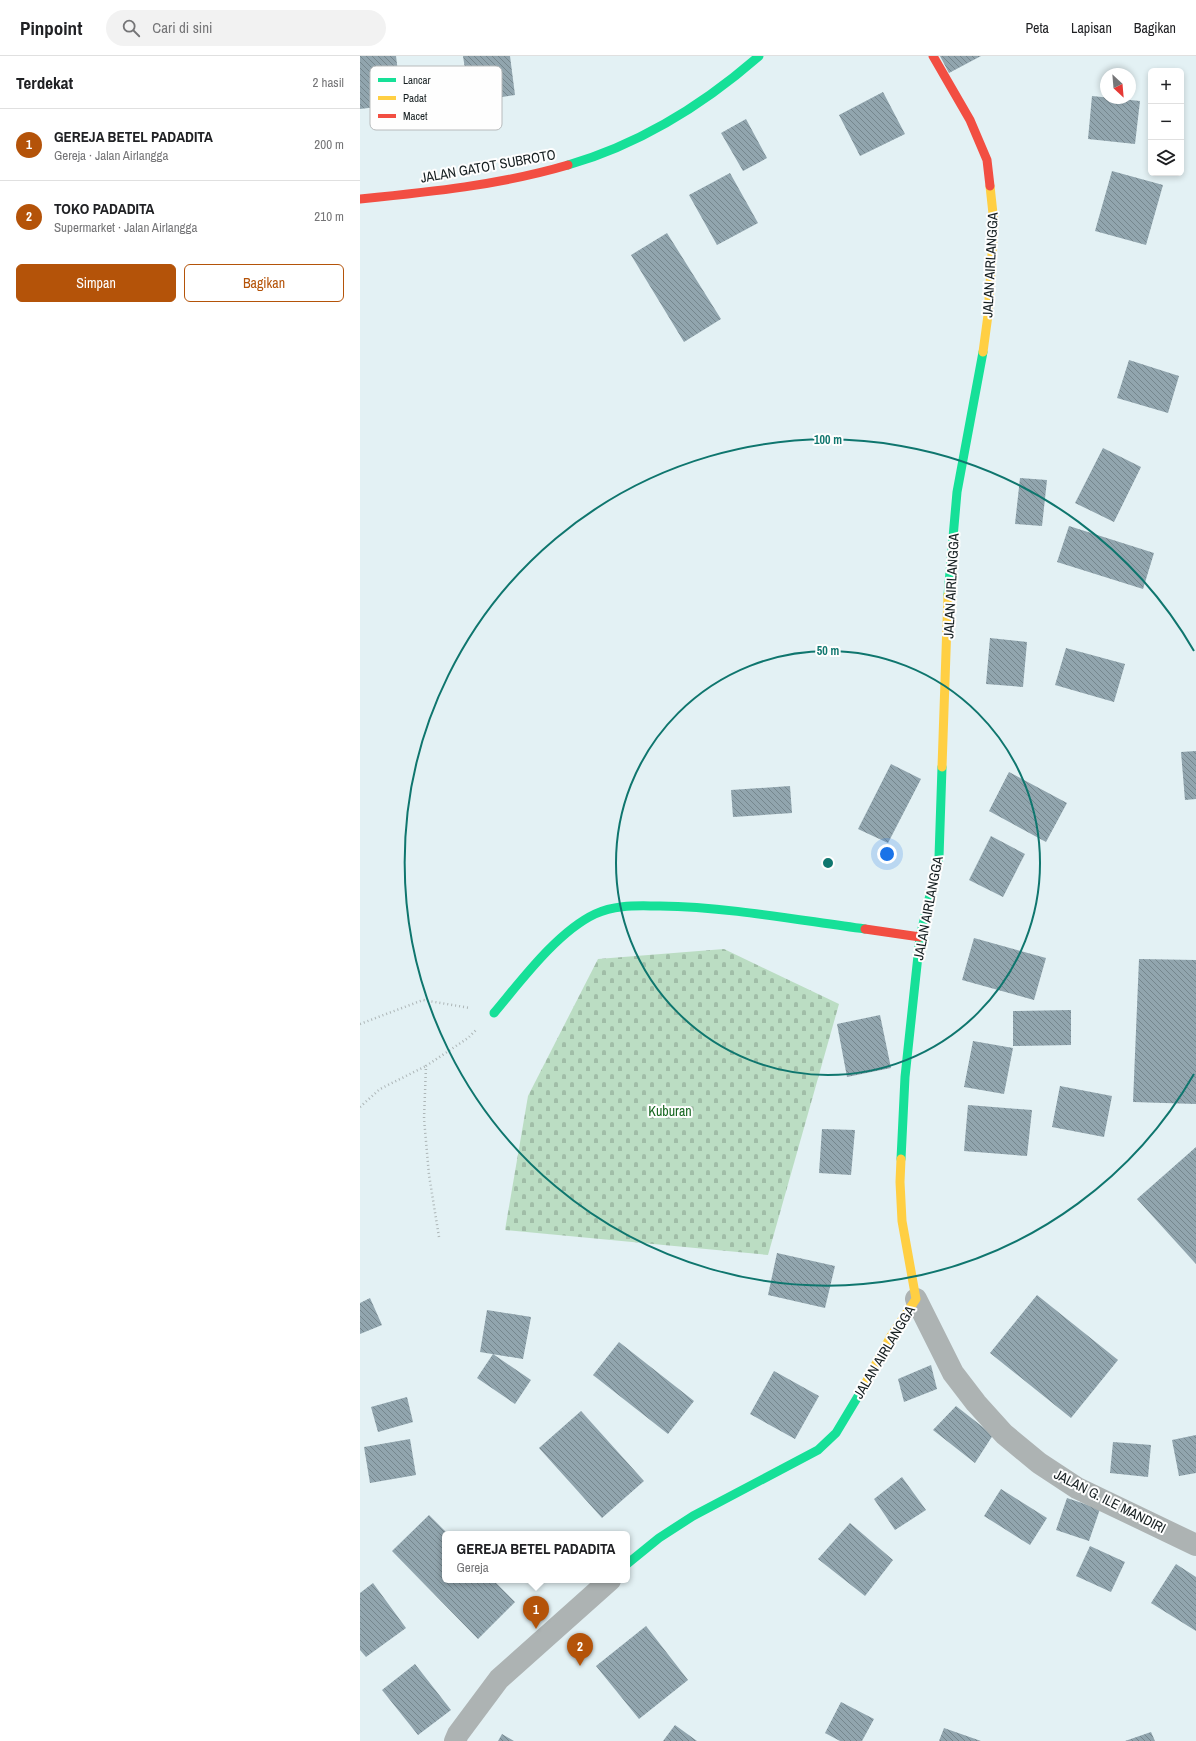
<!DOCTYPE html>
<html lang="id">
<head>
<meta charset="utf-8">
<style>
  :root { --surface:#fff; --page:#f2f2f2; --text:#202124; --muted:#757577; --line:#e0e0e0; --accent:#b45309 }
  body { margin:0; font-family:"Archivo Narrow",sans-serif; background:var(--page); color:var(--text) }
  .controls { position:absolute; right:12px; top:12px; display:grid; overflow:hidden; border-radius:6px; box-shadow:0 2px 6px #0003 }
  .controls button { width:36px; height:36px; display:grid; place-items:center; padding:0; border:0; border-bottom:1px solid var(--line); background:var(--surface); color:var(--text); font:20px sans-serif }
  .compass { position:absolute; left:740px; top:12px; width:36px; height:36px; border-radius:50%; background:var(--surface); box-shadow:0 2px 6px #0003; rotate:154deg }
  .you { position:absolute; left:527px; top:798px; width:14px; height:14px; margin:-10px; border:3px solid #fff; border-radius:50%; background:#1a73e8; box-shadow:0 0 0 6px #1a73e833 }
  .badge { display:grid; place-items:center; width:26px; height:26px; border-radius:50%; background:var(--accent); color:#fff; font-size:13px; font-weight:700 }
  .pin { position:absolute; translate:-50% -33px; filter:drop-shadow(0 1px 2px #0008) }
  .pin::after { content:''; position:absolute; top:21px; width:14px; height:12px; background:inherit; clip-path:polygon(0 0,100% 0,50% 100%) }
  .popup { position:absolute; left:82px; top:1475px; width:188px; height:52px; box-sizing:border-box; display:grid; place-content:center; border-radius:6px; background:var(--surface); filter:drop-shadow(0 1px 3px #0005); font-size:13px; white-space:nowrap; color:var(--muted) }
  .popup b { font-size:15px; color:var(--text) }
  .popup::after { content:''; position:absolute; left:50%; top:100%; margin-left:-8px; border:8px solid transparent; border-top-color:var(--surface) }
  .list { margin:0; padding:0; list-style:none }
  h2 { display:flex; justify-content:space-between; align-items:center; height:52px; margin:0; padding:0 16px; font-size:17px }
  h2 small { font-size:13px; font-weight:400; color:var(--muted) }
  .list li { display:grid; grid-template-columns:26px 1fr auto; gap:12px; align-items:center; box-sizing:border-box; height:72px; padding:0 16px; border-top:1px solid var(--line) }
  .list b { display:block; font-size:15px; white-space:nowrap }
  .list p { margin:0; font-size:13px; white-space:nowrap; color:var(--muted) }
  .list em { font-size:13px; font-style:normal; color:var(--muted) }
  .actions { display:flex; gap:8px; padding:12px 16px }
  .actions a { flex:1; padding:9px 0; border:1px solid var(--accent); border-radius:6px; text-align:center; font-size:14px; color:var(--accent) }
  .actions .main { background:var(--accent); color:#fff }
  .icon { flex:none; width:22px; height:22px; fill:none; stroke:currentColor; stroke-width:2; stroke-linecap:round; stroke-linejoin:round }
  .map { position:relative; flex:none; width:836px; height:1685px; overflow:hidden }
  header { display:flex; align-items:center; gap:24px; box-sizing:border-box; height:56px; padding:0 20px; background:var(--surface); border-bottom:1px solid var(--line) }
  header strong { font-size:19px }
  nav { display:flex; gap:22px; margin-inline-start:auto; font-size:14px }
  .search { width:280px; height:36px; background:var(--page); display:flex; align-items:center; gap:10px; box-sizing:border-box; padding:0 14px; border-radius:22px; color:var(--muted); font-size:15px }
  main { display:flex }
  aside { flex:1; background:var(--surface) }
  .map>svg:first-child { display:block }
</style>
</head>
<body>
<header>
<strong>Pinpoint</strong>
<div class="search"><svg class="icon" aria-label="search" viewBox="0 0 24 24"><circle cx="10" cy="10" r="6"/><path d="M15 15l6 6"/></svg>Cari di sini</div>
<nav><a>Peta</a><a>Lapisan</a><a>Bagikan</a></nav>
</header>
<main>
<aside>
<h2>Terdekat<small>2 hasil</small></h2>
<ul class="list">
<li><span class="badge">1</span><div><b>GEREJA BETEL PADADITA</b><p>Gereja · Jalan Airlangga</p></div><em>200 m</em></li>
<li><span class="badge">2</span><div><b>TOKO PADADITA</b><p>Supermarket · Jalan Airlangga</p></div><em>210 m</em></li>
</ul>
<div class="actions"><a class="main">Simpan</a><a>Bagikan</a></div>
</aside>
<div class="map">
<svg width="836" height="1685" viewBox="0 0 836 1685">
  <defs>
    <pattern id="cemetery-stones" width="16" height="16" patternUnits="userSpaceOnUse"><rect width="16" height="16" fill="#bbddc3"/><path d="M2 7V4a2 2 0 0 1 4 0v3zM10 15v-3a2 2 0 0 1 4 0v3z" fill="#a0bda7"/></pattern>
    <pattern id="building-back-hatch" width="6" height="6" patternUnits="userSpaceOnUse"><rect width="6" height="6" fill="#91a5ae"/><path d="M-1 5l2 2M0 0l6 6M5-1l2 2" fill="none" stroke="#75868d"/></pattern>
  </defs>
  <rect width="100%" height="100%" fill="#e3f1f4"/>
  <!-- cemetery -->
  <path fill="url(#cemetery-stones)" d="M 364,893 L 479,948 L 408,1199 L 145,1174 L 168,1040 L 238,903 Z"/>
  <!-- building -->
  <path fill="url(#building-back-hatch)" d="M 0,0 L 36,0 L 42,48 L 0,53 Z
    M 103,0 L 150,0 L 155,39 L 110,46 Z
    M 580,0 L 621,0 L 589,17 Z
    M 523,36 L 545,78 L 500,100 L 479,59 Z
    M 732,40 L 780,45 L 775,88 L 728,83 Z
    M 386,63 L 407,102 L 383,115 L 361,77 Z
    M 752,115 L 803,129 L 786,189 L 735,175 Z
    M 370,117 L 398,167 L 357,189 L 329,139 Z
    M 307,177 L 361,263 L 324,286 L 271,199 Z
    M 769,304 L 819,320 L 808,357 L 757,342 Z
    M 743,392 L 781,411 L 754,466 L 715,447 Z
    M 660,422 L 687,424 L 682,470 L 655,468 Z
    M 709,470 L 794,497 L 783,533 L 697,506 Z
    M 630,582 L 667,586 L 663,631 L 626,628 Z
    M 706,592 L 765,608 L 754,646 L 695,629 Z
    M 836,695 L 836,743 L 825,744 L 821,696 Z
    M 531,708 L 561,723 L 528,787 L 498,773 Z
    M 649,716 L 707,747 L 686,786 L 629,755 Z
    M 430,730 L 432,757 L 373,761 L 371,734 Z
    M 631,780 L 665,798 L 643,841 L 609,824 Z
    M 614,882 L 686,902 L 674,944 L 602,924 Z
    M 779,903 L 836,904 L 836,1048 L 773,1046 Z
    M 711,954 L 711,989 L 653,990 L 653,955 Z
    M 520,959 L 531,1012 L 487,1021 L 477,968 Z
    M 613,985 L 653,992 L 644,1038 L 604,1031 Z
    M 700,1030 L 752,1040 L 744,1081 L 692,1071 Z
    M 608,1049 L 672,1054 L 667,1100 L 604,1095 Z
    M 462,1073 L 495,1074 L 491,1119 L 459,1117 Z
    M 836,1091 L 836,1208 L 777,1143 Z
    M 417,1197 L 475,1210 L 465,1252 L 408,1239 Z
    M 677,1239 L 758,1304 L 711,1362 L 630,1297 Z
    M 10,1242 L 22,1269 L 0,1278 L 0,1247 Z
    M 127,1254 L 171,1261 L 163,1303 L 120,1296 Z
    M 259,1286 L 334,1345 L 308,1378 L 233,1319 Z
    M 133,1298 L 171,1324 L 155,1348 L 117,1322 Z
    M 571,1309 L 577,1333 L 544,1346 L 538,1323 Z
    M 414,1315 L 459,1340 L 435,1383 L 390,1358 Z
    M 47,1341 L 53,1366 L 18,1376 L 11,1351 Z
    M 596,1350 L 633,1379 L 615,1407 L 573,1374 Z
    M 221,1355 L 284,1425 L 242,1462 L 179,1392 Z
    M 836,1379 L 836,1417 L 819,1420 L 812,1384 Z
    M 50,1383 L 56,1419 L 10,1427 L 4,1391 Z
    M 753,1386 L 791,1389 L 788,1421 L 750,1417 Z
    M 542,1421 L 566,1454 L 535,1474 L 514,1443 Z
    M 641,1433 L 687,1462 L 670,1489 L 624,1460 Z
    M 707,1442 L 740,1453 L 729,1485 L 696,1474 Z
    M 69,1459 L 88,1478 L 85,1478 L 85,1524 L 133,1524 L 155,1546 L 118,1583 L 32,1495 Z
    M 490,1467 L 533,1504 L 505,1540 L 458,1503 Z
    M 730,1490 L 765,1506 L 751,1536 L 716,1520 Z
    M 816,1508 L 836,1521 L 836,1575 L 791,1547 Z
    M 13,1527 L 46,1572 L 6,1601 L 0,1594 L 0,1537 Z
    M 286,1570 L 328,1624 L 279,1663 L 236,1610 Z
    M 55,1608 L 91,1654 L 58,1679 L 22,1634 Z
    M 481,1646 L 514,1663 L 502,1685 L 480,1685 L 465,1677 Z
    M 315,1669 L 337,1685 L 303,1685 Z
    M 584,1672 L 621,1685 L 579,1685 Z
    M 791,1676 L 795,1685 L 765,1685 Z
    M 142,1678 L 154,1685 L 138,1685 Z"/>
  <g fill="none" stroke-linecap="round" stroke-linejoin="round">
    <!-- path -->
    <path stroke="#adb6b7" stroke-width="2.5" stroke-dasharray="1 3" stroke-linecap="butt" d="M 0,968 L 63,944 L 110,952
      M 0,1051 L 20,1033 L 66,1010
      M 79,1181 L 69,1119 L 64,1063 L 66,1010 L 108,982 L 116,974"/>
    <!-- street -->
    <path stroke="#adb3b3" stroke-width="22" d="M 556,1243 L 593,1317 L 616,1347 L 644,1378 L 679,1407 L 717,1432 L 836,1489
      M 95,1685 L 98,1678 L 139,1623 L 250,1524"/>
    <!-- fast -->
    <path stroke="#16e098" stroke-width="9" d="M 208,109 C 280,88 343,49 399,0
      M 588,539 L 597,436 L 623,296
      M 134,957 C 161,925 197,876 235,858 C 256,848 278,850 300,850 C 369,851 437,864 505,873
      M 541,1103 L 545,1021 L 560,881 L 579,801 L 582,711
      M 267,1508 L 299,1482 L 333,1460 L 458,1394 L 476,1377 L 503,1332"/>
    <!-- slow -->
    <path stroke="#ffcf43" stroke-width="9" d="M 623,296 L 628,259 L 634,167 L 630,130
      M 582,711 L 588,539
      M 503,1332 L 531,1280 L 556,1243 L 542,1165 L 540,1126 L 541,1103"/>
    <!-- jam -->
    <path stroke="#f24e42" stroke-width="9" d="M 573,0 L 610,64 L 627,104 L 630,130
      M 0,143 C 70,136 140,129 208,109
      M 505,873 L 560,881"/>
  </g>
  <!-- distance rings -->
  <g fill="none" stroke="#0f766e" stroke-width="2">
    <circle cx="468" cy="807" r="212"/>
    <path d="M834 1018A423 423 0 1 1 834 595"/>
  </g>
  <g text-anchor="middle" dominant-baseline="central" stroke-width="4" stroke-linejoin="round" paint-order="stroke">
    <!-- street labels -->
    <g font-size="14" fill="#161f21" stroke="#fefefe">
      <text transform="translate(128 110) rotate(-10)">JALAN GATOT SUBROTO</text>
      <text transform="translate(630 209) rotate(-87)">JALAN AIRLANGGA</text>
      <text transform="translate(591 530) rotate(-87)">JALAN AIRLANGGA</text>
      <text transform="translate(568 852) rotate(-79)">JALAN AIRLANGGA</text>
      <text transform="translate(524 1296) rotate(-59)">JALAN AIRLANGGA</text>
      <text transform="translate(750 1445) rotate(27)">JALAN G. ILE MANDIRI</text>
    </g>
    <!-- park labels -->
    <g font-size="14" fill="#176721" stroke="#fefefe">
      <text x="310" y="1055">Kuburan</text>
    </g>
  </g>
  <!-- legend -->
  <rect x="10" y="10" width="132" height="64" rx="6" fill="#fefefe" stroke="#b8bbbc" stroke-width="1"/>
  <rect x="18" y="22" width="18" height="4" fill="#16e098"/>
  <rect x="18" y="40" width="18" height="4" fill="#ffcf43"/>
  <rect x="18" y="58" width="18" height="4" fill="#f24e42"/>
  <g font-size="11" fill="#161f21">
    <text x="43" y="28">Lancar</text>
    <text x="43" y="46">Padat</text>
    <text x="43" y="64">Macet</text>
  </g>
  <circle cx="468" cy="807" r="6" fill="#0f766e" stroke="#fefefe" stroke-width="2"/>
  <g font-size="12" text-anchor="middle" font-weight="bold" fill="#0f766e" stroke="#fefefe" stroke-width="4" stroke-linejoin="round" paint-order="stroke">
    <text x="468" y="388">100 m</text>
    <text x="468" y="599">50 m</text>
  </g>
</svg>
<div class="controls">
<button>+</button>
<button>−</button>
<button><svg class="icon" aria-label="layers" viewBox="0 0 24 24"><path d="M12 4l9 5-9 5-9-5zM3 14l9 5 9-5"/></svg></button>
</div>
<svg class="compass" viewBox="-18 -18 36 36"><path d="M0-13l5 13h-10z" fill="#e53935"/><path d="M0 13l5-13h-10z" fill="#757577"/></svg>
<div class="you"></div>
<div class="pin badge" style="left:176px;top:1573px">1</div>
<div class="popup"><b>GEREJA BETEL PADADITA</b>Gereja</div>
<div class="pin badge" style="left:220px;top:1610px">2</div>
</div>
</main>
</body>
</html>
